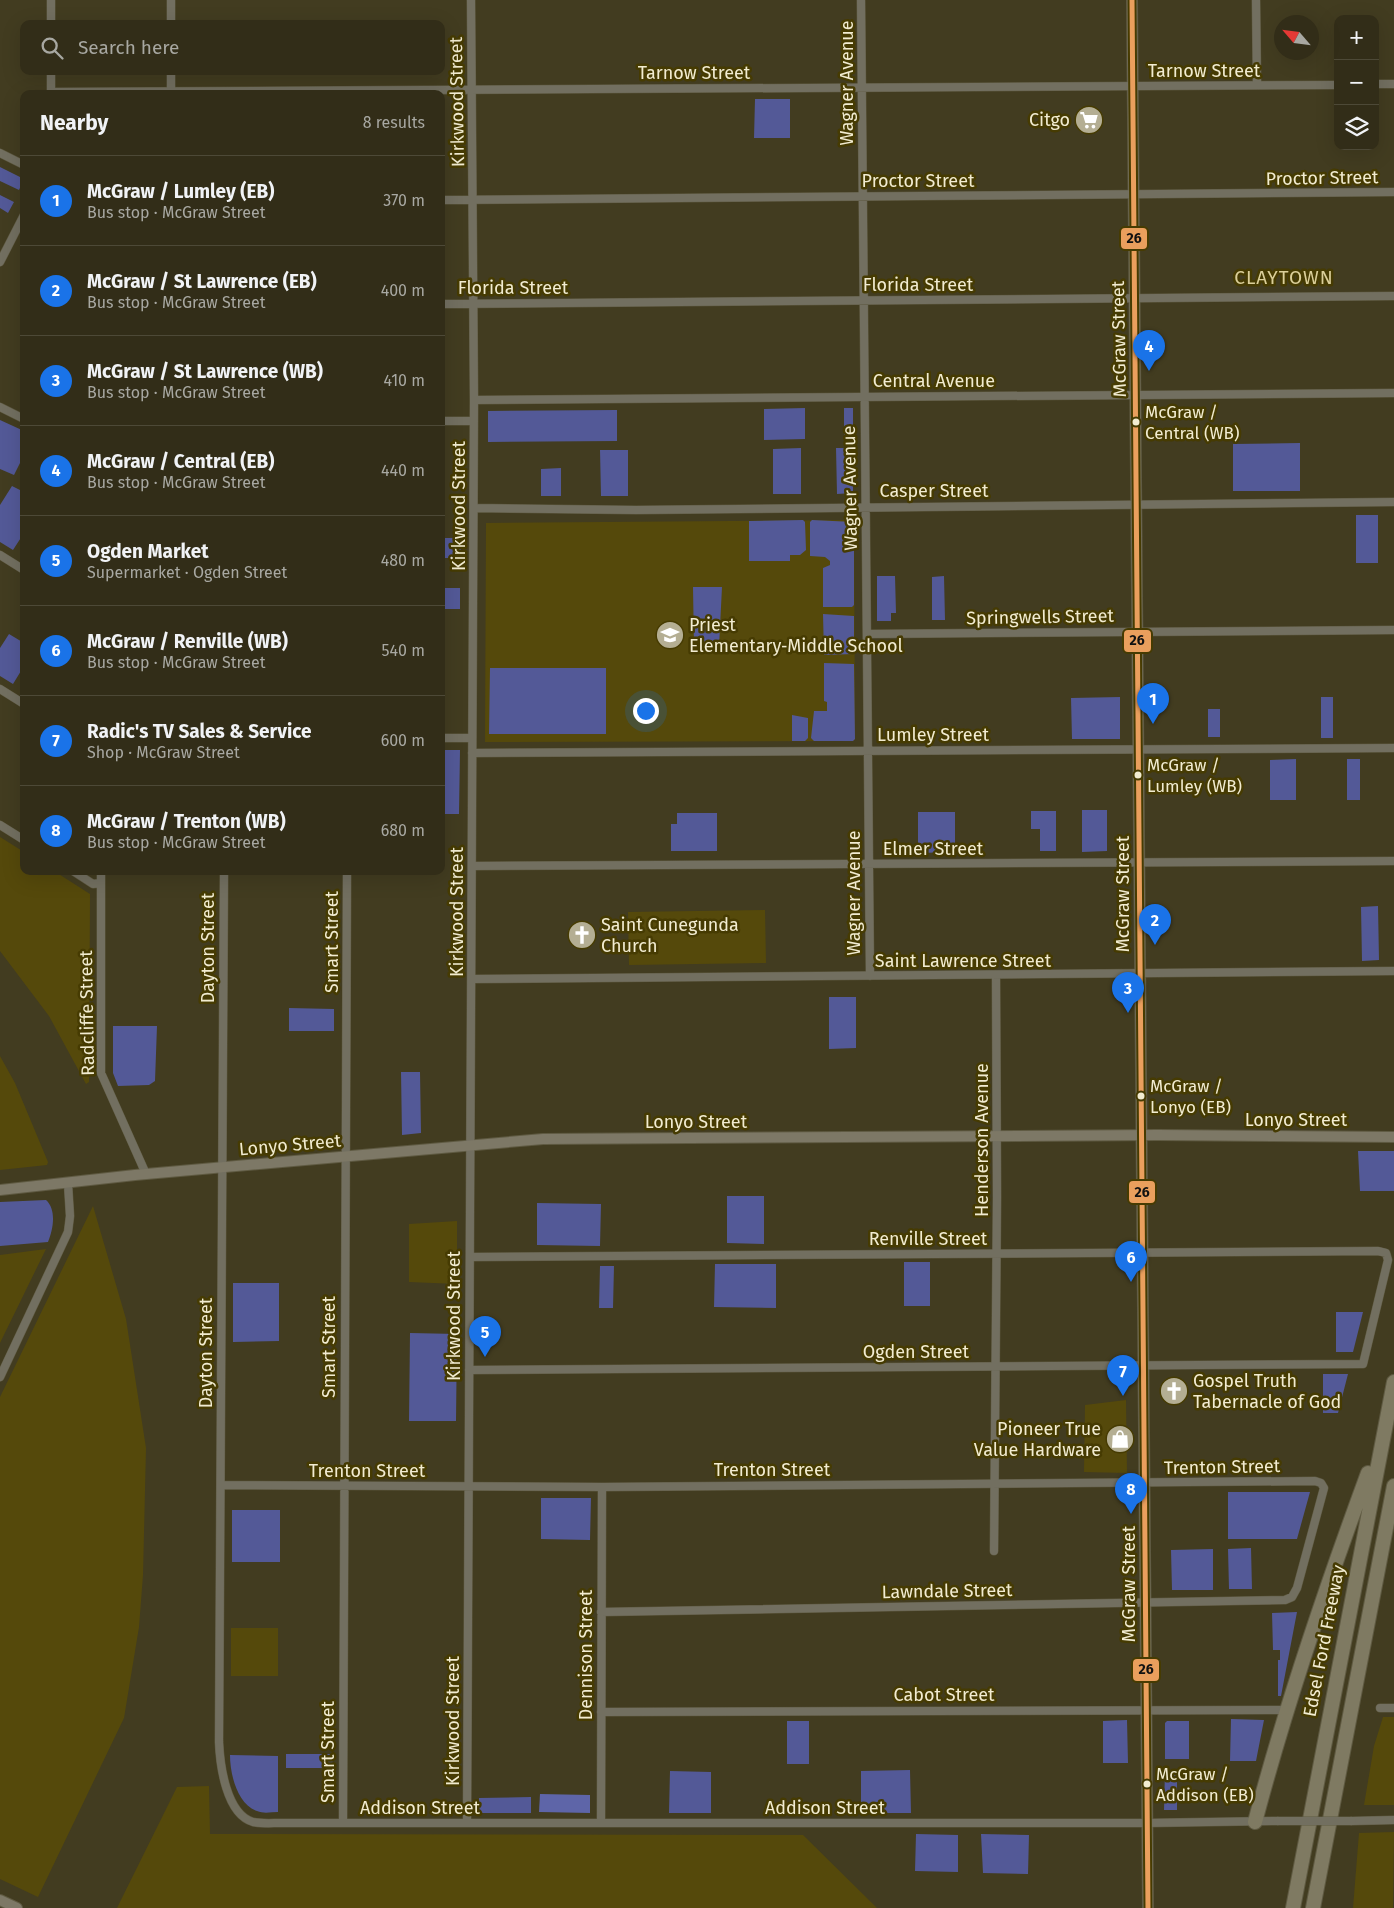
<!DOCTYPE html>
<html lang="en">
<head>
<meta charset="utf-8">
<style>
  :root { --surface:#322d18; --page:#3a3521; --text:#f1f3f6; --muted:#a8a8a2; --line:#4d4937; --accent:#1a73e8 }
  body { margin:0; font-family:"Fira Sans",sans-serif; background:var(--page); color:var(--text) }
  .controls { position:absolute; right:15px; top:15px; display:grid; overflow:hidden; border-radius:10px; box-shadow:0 5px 20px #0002 }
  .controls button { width:45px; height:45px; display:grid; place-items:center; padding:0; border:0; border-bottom:1px solid var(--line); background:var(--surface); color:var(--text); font:25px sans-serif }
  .compass { position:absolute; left:1274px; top:15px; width:45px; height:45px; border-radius:50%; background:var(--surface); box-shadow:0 5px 20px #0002; rotate:298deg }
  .you { position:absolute; left:645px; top:710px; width:18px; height:18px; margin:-12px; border:4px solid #fff; border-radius:50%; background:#1a73e8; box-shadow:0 0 0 8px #1a73e833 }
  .badge { display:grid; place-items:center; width:32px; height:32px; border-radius:50%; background:var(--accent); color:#fff; font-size:16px; font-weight:700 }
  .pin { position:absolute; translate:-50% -41px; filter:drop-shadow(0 1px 2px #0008) }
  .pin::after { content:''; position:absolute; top:26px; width:18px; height:15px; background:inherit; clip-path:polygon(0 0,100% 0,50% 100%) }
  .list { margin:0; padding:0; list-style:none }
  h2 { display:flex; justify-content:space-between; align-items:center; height:65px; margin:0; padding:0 20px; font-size:21px }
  h2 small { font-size:16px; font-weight:400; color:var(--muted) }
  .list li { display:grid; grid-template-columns:32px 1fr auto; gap:15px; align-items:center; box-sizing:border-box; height:90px; padding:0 20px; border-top:1px solid var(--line) }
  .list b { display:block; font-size:19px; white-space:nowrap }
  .list p { margin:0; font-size:16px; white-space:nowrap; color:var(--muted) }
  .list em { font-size:16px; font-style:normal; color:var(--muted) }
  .icon { flex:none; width:28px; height:28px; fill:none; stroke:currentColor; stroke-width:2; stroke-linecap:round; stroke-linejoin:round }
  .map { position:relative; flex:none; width:1394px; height:1908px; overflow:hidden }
  .search { position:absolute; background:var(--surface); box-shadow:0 5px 20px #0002; left:20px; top:20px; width:425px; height:55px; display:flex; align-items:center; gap:12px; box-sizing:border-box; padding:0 18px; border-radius:10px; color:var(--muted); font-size:19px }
  .panel { position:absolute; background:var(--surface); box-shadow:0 5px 20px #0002; left:20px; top:90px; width:425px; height:785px; border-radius:10px }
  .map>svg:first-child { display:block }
</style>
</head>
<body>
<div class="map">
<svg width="1394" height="1908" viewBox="0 0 1394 1908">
  <rect width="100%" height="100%" fill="#423c20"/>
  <!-- built -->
  <path fill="#55490b" d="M 851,520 L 854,522 L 855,739 L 853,741 L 485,742 L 486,523 Z
    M 0,837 L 24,852 L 24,871 L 54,871 L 90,894 L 89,1082 L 86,1084 L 49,1016 L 0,951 Z
    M 765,910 L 766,963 L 629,965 L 628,912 Z
    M 0,1056 L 15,1083 L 48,1162 L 47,1165 L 0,1170 Z
    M 93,1206 L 126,1319 L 146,1448 L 143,1575 L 139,1627 L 124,1718 L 38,1897 L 0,1879 L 0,1397 Z
    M 457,1221 L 457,1284 L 409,1282 L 409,1224 Z
    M 46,1249 L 0,1343 L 0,1255 Z
    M 1126,1400 L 1127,1473 L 1084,1472 L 1085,1405 Z
    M 231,1628 L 278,1628 L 278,1676 L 231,1676 Z
    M 1383,1717 L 1394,1717 L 1394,1805 L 1364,1805 L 1374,1746 Z
    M 209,1786 L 210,1834 L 803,1835 L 877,1908 L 117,1908 L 177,1787 Z
    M 1394,1832 L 1393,1908 L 1353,1908 L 1359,1833 Z"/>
  <!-- green -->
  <path fill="#535997" d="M 755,99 L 790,99 L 790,138 L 754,138 Z
    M 0,167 L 24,179 L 19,190 L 0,181 Z
    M 0,195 L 14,202 L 8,213 L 0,208 Z
    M 805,408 L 805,439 L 764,440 L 764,409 Z
    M 844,408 L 853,408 L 853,439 L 844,439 Z
    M 617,410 L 617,441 L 488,442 L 488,411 Z
    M 0,420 L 24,431 L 24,455 L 14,475 L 0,469 Z
    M 1300,443 L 1300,491 L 1233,491 L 1233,444 Z
    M 801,448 L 801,494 L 773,494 L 773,449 Z
    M 836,448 L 853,448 L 853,493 L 837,494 Z
    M 600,450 L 628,450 L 628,496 L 601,496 Z
    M 561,468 L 561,496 L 541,496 L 541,469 Z
    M 12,486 L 24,492 L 24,533 L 13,550 L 0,542 L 0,505 Z
    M 1356,515 L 1378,515 L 1378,563 L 1356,563 Z
    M 803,520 L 805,522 L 806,550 L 800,555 L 790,555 L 790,561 L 749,561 L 749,521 Z
    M 812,520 L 854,522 L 854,605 L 852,607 L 823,607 L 823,568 L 830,565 L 830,561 L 825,557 L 810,556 L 810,522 Z
    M 441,538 L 461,538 L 461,558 L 441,558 Z
    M 877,576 L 895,576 L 896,613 L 891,613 L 891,621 L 877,621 Z
    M 944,576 L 945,620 L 932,620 L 932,577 Z
    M 693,587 L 722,587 L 719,647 L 694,647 Z
    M 441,588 L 460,588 L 460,609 L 441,609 Z
    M 823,614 L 854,616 L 854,654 L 824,655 Z
    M 9,634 L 24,643 L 24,666 L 13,684 L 0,676 L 0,648 Z
    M 824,663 L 854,664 L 855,739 L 853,741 L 814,741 L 811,738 L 814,711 L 827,711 L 827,702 L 824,701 Z
    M 490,668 L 606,668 L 606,734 L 489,734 Z
    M 1120,697 L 1120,739 L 1072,739 L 1071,698 Z
    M 1321,697 L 1333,697 L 1333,738 L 1321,738 Z
    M 1208,709 L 1220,709 L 1220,737 L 1208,737 Z
    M 792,715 L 808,718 L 808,738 L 805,741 L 792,741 Z
    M 441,750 L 460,750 L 459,814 L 441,814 Z
    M 1296,759 L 1296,800 L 1270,800 L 1270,760 Z
    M 1347,759 L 1360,759 L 1360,800 L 1347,800 Z
    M 1107,810 L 1107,851 L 1082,852 L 1082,810 Z
    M 1031,811 L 1056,811 L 1056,851 L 1040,851 L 1040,829 L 1031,829 Z
    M 918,812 L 955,812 L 955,852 L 918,853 Z
    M 677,813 L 717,813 L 717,851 L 671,851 L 671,824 L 677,824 Z
    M 1378,906 L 1379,960 L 1362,961 L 1361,907 Z
    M 829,997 L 856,997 L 856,1048 L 829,1049 Z
    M 289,1008 L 334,1009 L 334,1031 L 289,1031 Z
    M 113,1026 L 157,1026 L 155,1081 L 149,1085 L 118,1086 L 113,1073 Z
    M 401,1072 L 420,1072 L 421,1133 L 402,1135 Z
    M 1358,1151 L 1394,1151 L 1394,1191 L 1360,1191 Z
    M 727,1196 L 764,1196 L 764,1244 L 727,1243 Z
    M 46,1200 C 57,1210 53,1230 48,1242 L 0,1246 L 0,1202 Z
    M 537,1203 L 601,1204 L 600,1246 L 537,1245 Z
    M 904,1262 L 930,1262 L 930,1306 L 904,1306 Z
    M 715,1264 L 776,1264 L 776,1308 L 714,1307 Z
    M 600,1266 L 614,1266 L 613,1308 L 599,1308 Z
    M 233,1283 L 279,1283 L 279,1341 L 233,1342 Z
    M 1336,1312 L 1363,1312 L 1353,1352 L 1336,1352 Z
    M 410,1333 L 457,1334 L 456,1421 L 409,1421 Z
    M 1323,1374 L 1348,1374 L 1338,1413 L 1323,1413 Z
    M 1228,1492 L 1310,1492 L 1297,1539 L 1228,1539 Z
    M 541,1498 L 591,1498 L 590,1540 L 541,1539 Z
    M 232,1510 L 280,1510 L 280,1562 L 232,1562 Z
    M 1251,1548 L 1252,1589 L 1229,1589 L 1228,1549 Z
    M 1213,1549 L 1213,1590 L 1172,1590 L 1171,1550 Z
    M 1297,1612 L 1281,1696 L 1278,1696 L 1278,1660 L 1280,1660 L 1280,1650 L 1273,1650 L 1272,1613 Z
    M 1231,1719 L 1264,1720 L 1256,1761 L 1230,1761 Z
    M 1127,1720 L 1128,1763 L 1103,1763 L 1103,1721 Z
    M 787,1721 L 809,1721 L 809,1764 L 787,1764 Z
    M 1167,1721 L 1189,1721 L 1189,1759 L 1165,1759 L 1165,1723 Z
    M 286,1754 L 333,1754 L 332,1768 L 286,1768 Z
    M 230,1755 L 278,1756 L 278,1812 C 271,1812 264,1814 257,1811 C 237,1804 230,1774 230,1755 Z
    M 910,1770 L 911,1813 L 861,1813 L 861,1771 Z
    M 1165,1770 L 1177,1770 L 1177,1810 L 1164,1810 Z
    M 670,1771 L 711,1772 L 711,1813 L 669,1813 Z
    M 531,1797 L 531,1813 L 479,1813 L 479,1798 Z
    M 916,1834 L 958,1835 L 958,1872 L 915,1871 Z
    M 981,1834 L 1029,1835 L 1028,1874 L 983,1873 Z"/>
  <!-- forest -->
  <path fill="#5e65a8" d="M 540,1794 L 590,1795 L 590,1813 L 539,1812 Z"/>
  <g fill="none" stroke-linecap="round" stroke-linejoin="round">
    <defs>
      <path id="street" d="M 51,0 L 51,24
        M 171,0 L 171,24
        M 861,0 L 870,976
        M 1256,0 L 1257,85
        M 51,71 L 51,94
        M 171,71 L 171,91
        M 1375,84 L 1394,84
        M 51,92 L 1338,85
        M 0,153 L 24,165
        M 441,200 L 1394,192
        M 0,262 L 24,215
        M 441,304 L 1394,296
        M 474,400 L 1394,393
        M 0,407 L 24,419
        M 441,421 L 474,421
        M 474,508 L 636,510 L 1394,502
        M 0,555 L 24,570
        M 867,634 L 1394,630
        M 0,689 L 24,704
        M 441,738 L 472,738
        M 472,753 L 1394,748
        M 0,825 L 24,840
        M 472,866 L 1394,861
        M 73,871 L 93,884 L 101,883
        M 101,871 L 101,1073 L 146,1174
        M 224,871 L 219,1742 C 220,1765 226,1814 253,1822 C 262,1824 272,1823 281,1823 L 1147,1823 L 1277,1821
        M 472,979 L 1394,971
        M 469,1370 L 1363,1364 L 1388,1260 L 1386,1253 L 1378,1251 L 470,1257
        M 0,1377 L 68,1232 L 70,1216 L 68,1184
        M 221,1485 L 602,1487 L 1315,1481 L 1321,1483 L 1324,1488 L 1297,1588 L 1292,1597 L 1285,1600 L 601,1612
        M 994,1551 L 997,1197 L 996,976
        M 1380,1708 L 1394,1708
        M 601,1712 L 1287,1710
        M 1352,1821 L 1394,1820
        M 343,1823 L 347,871
        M 467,1823 L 474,400 L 471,0
        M 601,1823 L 602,1487"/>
      <path id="secondary" d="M 1132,0 L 1148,1908
        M 0,1190 L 135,1175 L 543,1139 L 1158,1135 L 1394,1137
        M 0,1900 L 17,1908"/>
      <path id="highway" d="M 1255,1822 C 1286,1704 1326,1587 1368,1473
        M 1293,1908 L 1394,1382
        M 1313,1908 L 1394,1486"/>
    </defs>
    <!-- street casing -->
    <use href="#street" stroke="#5f5a42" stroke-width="9"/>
    <!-- secondary casing -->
    <use href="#secondary" stroke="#5f5a42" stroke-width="12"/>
    <!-- highway casing -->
    <use href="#highway" stroke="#5f5a42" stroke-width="16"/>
    <!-- street -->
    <use href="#street" stroke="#726f60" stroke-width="8"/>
    <!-- secondary -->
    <use href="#secondary" stroke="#7d7866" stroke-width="10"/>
    <!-- highway -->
    <use href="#highway" stroke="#7f7a62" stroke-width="14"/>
    <defs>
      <path id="street-bridge" d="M 1277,1821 L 1352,1821"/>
    </defs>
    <!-- street-bridge casing -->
    <use href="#street-bridge" stroke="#5f5a42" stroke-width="9" stroke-linecap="butt"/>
    <!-- street-bridge -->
    <use href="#street-bridge" stroke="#726f60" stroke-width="8"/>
    <defs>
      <path id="bus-1" d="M 1132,0 L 1148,1908"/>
    </defs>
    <!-- bus-1 casing -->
    <use href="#bus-1" stroke="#463b02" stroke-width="9"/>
    <!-- bus-1 -->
    <use href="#bus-1" stroke="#ea9f5d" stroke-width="5"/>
  </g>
  <!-- icons -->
  <defs>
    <symbol id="supermarket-disc" viewBox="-11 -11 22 22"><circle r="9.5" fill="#b4ae93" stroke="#463b02"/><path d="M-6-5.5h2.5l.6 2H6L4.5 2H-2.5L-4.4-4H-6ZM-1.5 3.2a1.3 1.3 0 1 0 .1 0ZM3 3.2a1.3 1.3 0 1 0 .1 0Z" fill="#fff"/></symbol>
    <symbol id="school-disc" viewBox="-11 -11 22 22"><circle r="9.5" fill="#b4ae93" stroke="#463b02"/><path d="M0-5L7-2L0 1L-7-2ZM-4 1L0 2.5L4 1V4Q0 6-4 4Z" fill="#fff"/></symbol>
    <symbol id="church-disc" viewBox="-11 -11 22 22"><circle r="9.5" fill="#b4ae93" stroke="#463b02"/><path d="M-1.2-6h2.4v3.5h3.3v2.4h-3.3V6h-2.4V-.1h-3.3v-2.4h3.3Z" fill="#fff"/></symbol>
    <symbol id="shop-disc" viewBox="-11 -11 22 22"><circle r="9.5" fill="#b4ae93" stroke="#463b02"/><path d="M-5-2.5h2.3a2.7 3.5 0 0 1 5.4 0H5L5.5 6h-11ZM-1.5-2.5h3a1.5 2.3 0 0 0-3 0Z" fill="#fff"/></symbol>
  </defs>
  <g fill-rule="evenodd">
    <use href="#supermarket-disc" x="1073" y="104" width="32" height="32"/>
    <use href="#school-disc" x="654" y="619" width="32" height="32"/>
    <use href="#church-disc" x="566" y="919" width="32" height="32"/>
    <use href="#church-disc" x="1158" y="1375" width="32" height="32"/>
    <use href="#shop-disc" x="1104" y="1423" width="32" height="32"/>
  </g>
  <!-- markers -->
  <g fill="#f2ecd1" stroke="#463b02" stroke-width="2">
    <circle cx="1136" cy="422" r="4.5"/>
    <circle cx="1138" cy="775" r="4.5"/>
    <circle cx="1141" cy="1096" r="4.5"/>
    <circle cx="1147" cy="1784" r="4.5"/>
  </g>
  <g text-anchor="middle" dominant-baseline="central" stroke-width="5" stroke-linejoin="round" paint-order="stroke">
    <!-- bus labels -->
    <g font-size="17" fill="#f2ecd1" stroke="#463b02" text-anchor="start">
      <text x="1145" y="412">McGraw /<tspan x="1145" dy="21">Central (WB)</tspan></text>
      <text x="1147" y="765">McGraw /<tspan x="1147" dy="21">Lumley (WB)</tspan></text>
      <text x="1150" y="1086">McGraw /<tspan x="1150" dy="21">Lonyo (EB)</tspan></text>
      <text x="1156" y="1774">McGraw /<tspan x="1156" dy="21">Addison (EB)</tspan></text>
    </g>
    <!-- street labels -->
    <g font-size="18" fill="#f2ecd1" stroke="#463b02">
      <text x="1204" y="71">Tarnow Street</text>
      <text x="694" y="73">Tarnow Street</text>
      <text transform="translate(847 83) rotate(-90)">Wagner Avenue</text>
      <text transform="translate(457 102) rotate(-91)">Kirkwood Street</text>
      <text transform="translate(1322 178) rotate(-1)">Proctor Street</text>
      <text x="918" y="181">Proctor Street</text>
      <text x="918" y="285">Florida Street</text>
      <text x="513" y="288">Florida Street</text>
      <text transform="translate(1119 339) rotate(-91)">McGraw Street</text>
      <text x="934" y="381">Central Avenue</text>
      <text transform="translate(850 488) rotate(-91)">Wagner Avenue</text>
      <text x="934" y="491">Casper Street</text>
      <text transform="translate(459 506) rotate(-90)">Kirkwood Street</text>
      <text transform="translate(1040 617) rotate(-1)">Springwells Street</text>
      <text x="933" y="735">Lumley Street</text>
      <text x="933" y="849">Elmer Street</text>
      <text transform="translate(854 893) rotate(-90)">Wagner Avenue</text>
      <text transform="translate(1123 894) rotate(-90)">McGraw Street</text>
      <text transform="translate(457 912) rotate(-90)">Kirkwood Street</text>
      <text transform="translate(332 942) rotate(-90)">Smart Street</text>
      <text transform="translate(208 948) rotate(-90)">Dayton Street</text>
      <text x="963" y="961">Saint Lawrence Street</text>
      <text transform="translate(87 1013) rotate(-91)">Radcliffe Street</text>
      <text x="1296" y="1120">Lonyo Street</text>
      <text x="696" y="1122">Lonyo Street</text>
      <text transform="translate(982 1140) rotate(-90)">Henderson Avenue</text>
      <text transform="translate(290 1145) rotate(-5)">Lonyo Street</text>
      <text x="928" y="1239">Renville Street</text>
      <text transform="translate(454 1316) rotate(-90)">Kirkwood Street</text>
      <text transform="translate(329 1347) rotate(-90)">Smart Street</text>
      <text x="916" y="1352">Ogden Street</text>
      <text transform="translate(206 1353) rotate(-90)">Dayton Street</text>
      <text transform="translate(1222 1467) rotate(-1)">Trenton Street</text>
      <text x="772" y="1470">Trenton Street</text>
      <text x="367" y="1471">Trenton Street</text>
      <text transform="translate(1129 1584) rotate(-90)">McGraw Street</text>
      <text transform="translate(947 1591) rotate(-1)">Lawndale Street</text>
      <text transform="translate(1324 1641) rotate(-79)">Edsel Ford Freeway</text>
      <text transform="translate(586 1655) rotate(-90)">Dennison Street</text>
      <text x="944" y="1695">Cabot Street</text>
      <text transform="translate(453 1721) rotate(-90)">Kirkwood Street</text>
      <text transform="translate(328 1752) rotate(-90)">Smart Street</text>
      <text x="420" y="1808">Addison Street</text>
      <text x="825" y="1808">Addison Street</text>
    </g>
    <!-- poi labels -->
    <g font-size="18" fill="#f2ecd1" stroke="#463b02" text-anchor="start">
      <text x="1070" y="120" text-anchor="end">Citgo</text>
      <text x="689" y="625">Priest<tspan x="689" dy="21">Elementary‑Middle School</tspan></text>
      <text x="601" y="925">Saint Cunegunda<tspan x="601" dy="21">Church</tspan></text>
      <text x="1193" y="1381">Gospel Truth<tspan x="1193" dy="21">Tabernacle of God</tspan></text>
      <text x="1101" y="1429" text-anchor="end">Pioneer True<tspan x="1101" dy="21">Value Hardware</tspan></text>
    </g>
    <!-- neighbourhood labels -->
    <g font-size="19" letter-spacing="1" fill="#dbcf9a" stroke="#463b02">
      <text x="1284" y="277">CLAYTOWN</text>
    </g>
  </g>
  <g stroke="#463b02" stroke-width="2">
    <rect x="1120" y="227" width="28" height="23" rx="5" fill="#ea9f5d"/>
    <rect x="1123" y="629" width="29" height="24" rx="5" fill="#ea9f5d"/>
    <rect x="1128" y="1180" width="28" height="24" rx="5" fill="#ea9f5d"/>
    <rect x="1132" y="1658" width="28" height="24" rx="5" fill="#ea9f5d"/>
  </g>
  <g font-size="14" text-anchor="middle" font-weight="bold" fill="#111">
    <text x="1134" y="243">26</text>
    <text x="1137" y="645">26</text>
    <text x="1142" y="1197">26</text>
    <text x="1146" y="1674">26</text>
  </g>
</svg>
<div class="controls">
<button>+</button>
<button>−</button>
<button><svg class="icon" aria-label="layers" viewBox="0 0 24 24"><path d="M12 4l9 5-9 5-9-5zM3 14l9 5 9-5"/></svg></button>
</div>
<svg class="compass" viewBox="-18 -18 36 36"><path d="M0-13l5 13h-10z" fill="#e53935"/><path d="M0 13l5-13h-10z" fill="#a8a8a2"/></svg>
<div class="you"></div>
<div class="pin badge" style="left:1153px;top:724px">1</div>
<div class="pin badge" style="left:1155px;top:945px">2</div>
<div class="pin badge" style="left:1128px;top:1013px">3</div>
<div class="pin badge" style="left:1149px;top:371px">4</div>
<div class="pin badge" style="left:485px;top:1357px">5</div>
<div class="pin badge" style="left:1131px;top:1282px">6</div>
<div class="pin badge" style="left:1123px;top:1396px">7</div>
<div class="pin badge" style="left:1131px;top:1514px">8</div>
<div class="search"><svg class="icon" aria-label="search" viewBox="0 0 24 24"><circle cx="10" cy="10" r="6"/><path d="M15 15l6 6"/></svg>Search here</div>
<section class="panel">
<h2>Nearby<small>8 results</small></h2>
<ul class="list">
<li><span class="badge">1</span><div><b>McGraw / Lumley (EB)</b><p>Bus stop · McGraw Street</p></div><em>370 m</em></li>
<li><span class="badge">2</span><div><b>McGraw / St Lawrence (EB)</b><p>Bus stop · McGraw Street</p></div><em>400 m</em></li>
<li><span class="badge">3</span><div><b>McGraw / St Lawrence (WB)</b><p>Bus stop · McGraw Street</p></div><em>410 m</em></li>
<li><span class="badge">4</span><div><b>McGraw / Central (EB)</b><p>Bus stop · McGraw Street</p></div><em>440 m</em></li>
<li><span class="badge">5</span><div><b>Ogden Market</b><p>Supermarket · Ogden Street</p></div><em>480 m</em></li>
<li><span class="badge">6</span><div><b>McGraw / Renville (WB)</b><p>Bus stop · McGraw Street</p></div><em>540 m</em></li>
<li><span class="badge">7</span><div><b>Radic's TV Sales &amp; Service</b><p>Shop · McGraw Street</p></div><em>600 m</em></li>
<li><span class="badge">8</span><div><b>McGraw / Trenton (WB)</b><p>Bus stop · McGraw Street</p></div><em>680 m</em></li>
</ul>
</section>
</div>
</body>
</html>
